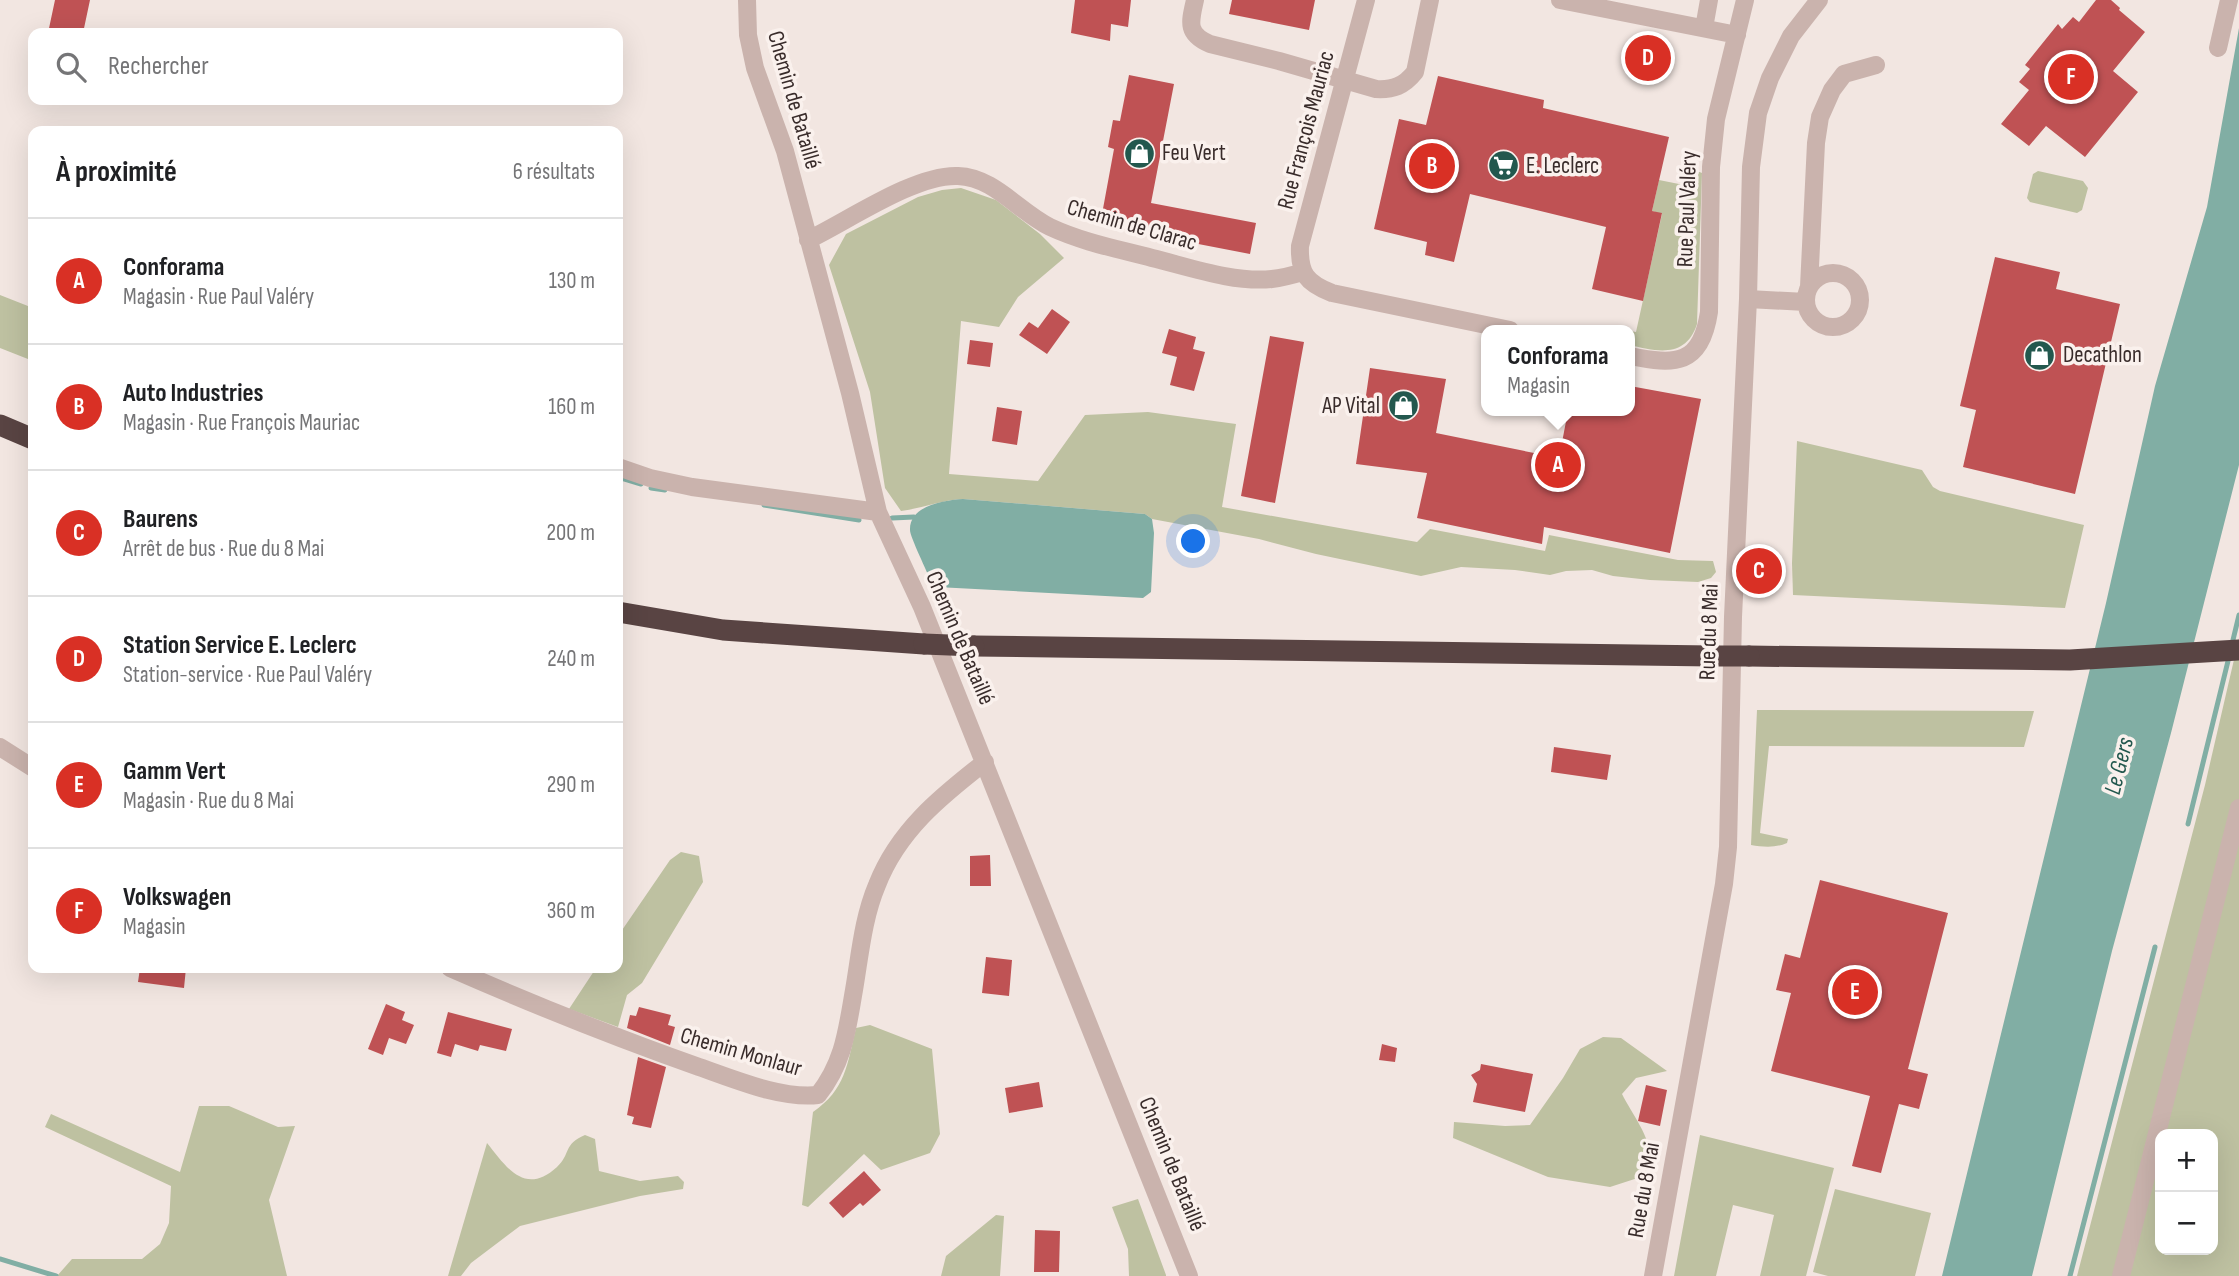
<!DOCTYPE html>
<html lang="fr">
<head>
<meta charset="utf-8">
<style>
  :root { --surface:#fff; --page:#f6f6f6; --text:#202124; --muted:#757577; --line:#e0e0e0; --accent:#d93025 }
  body { margin:0; font-family:"Sofia Sans Condensed",sans-serif; background:var(--page); color:var(--text) }
  .controls { position:absolute; right:21px; bottom:21px; display:grid; overflow:hidden; border-radius:14px; box-shadow:0 7px 28px #0002 }
  .controls button { width:63px; height:63px; display:grid; place-items:center; padding:0; border:0; border-bottom:2px solid var(--line); background:var(--surface); color:var(--text); font:35px sans-serif }
  .you { position:absolute; left:1194px; top:542px; width:24px; height:24px; margin:-18px; border:5px solid #fff; border-radius:50%; background:#1a73e8; box-shadow:0 0 0 10px #1a73e833 }
  .badge { display:grid; place-items:center; width:46px; height:46px; border-radius:50%; background:var(--accent); color:#fff; font-size:23px; font-weight:700 }
  .pin { position:absolute; translate:-50% -50%; border:4px solid #fff; box-shadow:0 2px 7px #0006 }
  .popup { position:absolute; left:1481px; top:325px; width:154px; height:91px; box-sizing:border-box; display:grid; place-content:center; border-radius:14px; background:var(--surface); filter:drop-shadow(0 2px 5px #0005); font-size:23px; white-space:nowrap; color:var(--muted) }
  .popup b { font-size:26px; color:var(--text) }
  .popup::after { content:''; position:absolute; left:50%; top:100%; margin-left:-14px; border:14px solid transparent; border-top-color:var(--surface) }
  .list { margin:0; padding:0; list-style:none }
  h2 { display:flex; justify-content:space-between; align-items:center; height:91px; margin:0; padding:0 28px; font-size:30px }
  h2 small { font-size:23px; font-weight:400; color:var(--muted) }
  .list li { display:grid; grid-template-columns:46px 1fr auto; gap:21px; align-items:center; box-sizing:border-box; height:126px; padding:0 28px; border-top:2px solid var(--line) }
  .list b { display:block; font-size:26px; white-space:nowrap }
  .list p { margin:0; font-size:23px; white-space:nowrap; color:var(--muted) }
  .list em { font-size:23px; font-style:normal; color:var(--muted) }
  .icon { flex:none; width:38px; height:38px; fill:none; stroke:currentColor; stroke-width:2; stroke-linecap:round; stroke-linejoin:round }
  .map { position:relative; flex:none; width:2239px; height:1276px; overflow:hidden }
  .search { position:absolute; background:var(--surface); box-shadow:0 7px 28px #0002; left:28px; top:28px; width:595px; height:77px; display:flex; align-items:center; gap:18px; box-sizing:border-box; padding:0 24px; border-radius:14px; color:var(--muted); font-size:26px }
  .panel { position:absolute; background:var(--surface); box-shadow:0 7px 28px #0002; left:28px; top:126px; width:595px; height:847px; border-radius:14px }
  .map>svg:first-child { display:block }
</style>
</head>
<body>
<div class="map">
<svg width="2239" height="1276" viewBox="0 0 2239 1276">
  <rect width="100%" height="100%" fill="#f2e6e1"/>
  <!-- green -->
  <path fill="#bec1a1" fill-rule="evenodd" d="M 1692,169 L 1702,173 L 1697,324 C 1686,358 1658,352 1630,345 L 1630,331 L 1636,332 L 1662,214 L 1652,211 L 1659,180 L 1684,185 L 1686,173 Z
    M 2038,171 L 2083,181 L 2088,188 L 2082,210 L 2077,213 L 2030,202 L 2027,198 L 2033,174 Z
    M 961,188 L 996,200 L 1040,234 L 1064,258 L 1018,297 L 999,327 L 961,321 L 949,474 L 1038,481 L 1085,415 L 1148,412 L 1236,424 L 1222,507 L 1417,542 L 1430,529 L 1545,551 L 1549,535 L 1678,560 L 1713,561 L 1716,572 L 1711,578 L 1698,582 L 1650,580 L 1613,576 L 1592,570 L 1566,571 L 1550,575 L 1515,570 L 1461,567 L 1421,576 L 1316,554 L 1259,539 L 1152,519 L 1145,514 L 963,499 C 942,500 923,508 901,511 L 885,488 L 870,392 L 829,265 L 846,234 L 918,197 L 942,190 Z
    M 0,295 L 33,308 L 33,361 L 0,348 Z
    M 1797,441 L 1922,470 L 1933,487 L 1940,491 L 2084,525 L 2065,608 L 1793,595 L 1792,563 Z
    M 2239,638 L 2239,1276 L 2077,1276 L 2205,785 ZM 2160,1134 L 2213,1134 L 2213,1250 L 2160,1250 Z
    M 1757,710 L 2034,711 L 2024,747 L 1769,746 L 1760,833 L 1788,839 L 1787,843 C 1776,848 1763,847 1751,845 Z
    M 681,852 L 699,856 L 703,882 L 642,983 L 627,995 L 618,1027 L 569,1009 L 596,968 L 618,968 L 618,936 L 670,860 Z
    M 870,1025 L 932,1049 L 940,1134 L 930,1153 L 881,1170 L 864,1154 L 808,1207 L 802,1205 L 813,1112 C 846,1089 847,1065 856,1028 Z
    M 1603,1037 L 1621,1038 L 1667,1071 L 1636,1078 L 1622,1094 C 1634,1118 1660,1148 1647,1175 L 1610,1187 L 1548,1177 L 1453,1138 L 1454,1122 L 1505,1126 L 1530,1125 L 1563,1078 L 1580,1049 Z
    M 199,1106 L 229,1106 L 278,1127 L 295,1126 L 269,1200 L 287,1276 L 57,1276 L 72,1259 L 142,1259 L 160,1244 L 169,1223 L 171,1186 L 45,1127 L 51,1114 L 180,1172 Z
    M 585,1135 L 595,1139 L 599,1171 L 640,1181 L 678,1176 L 684,1182 L 683,1189 L 640,1196 L 520,1226 L 471,1263 L 461,1276 L 448,1276 L 487,1143 C 507,1168 525,1196 557,1167 C 571,1154 563,1144 585,1135 Z
    M 1700,1135 L 1834,1168 L 1806,1276 L 1760,1276 L 1774,1215 L 1733,1205 L 1716,1276 L 1674,1276 Z
    M 1835,1189 L 1931,1213 L 1915,1276 L 1828,1276 L 1813,1272 Z
    M 1138,1199 L 1166,1275 L 1166,1276 L 1129,1276 L 1128,1249 L 1112,1207 Z
    M 996,1215 L 1004,1216 L 1000,1276 L 941,1276 L 946,1256 Z"/>
  <!-- water -->
  <path fill="#81aea4" d="M 2239,28 L 2239,465 L 2171,733 L 2112,951 L 2032,1276 L 1942,1276 L 2106,603 L 2155,386 L 2207,207 Z
    M 963,499 L 1145,514 L 1152,519 L 1154,533 L 1151,592 L 1143,598 L 937,587 L 931,582 C 928,573 910,537 910,530 C 909,505 946,500 963,499 Z"/>
  <g fill="none" stroke-linecap="round" stroke-linejoin="round">
    <!-- stream -->
    <path stroke="#81aea4" stroke-width="5" d="M 618,477 L 641,484
      M 651,488 L 665,490
      M 764,505 L 859,520
      M 892,518 L 914,517
      M 2232,644 L 2239,615
      M 2188,824 L 2229,657
      M 0,1259 L 56,1276
      M 2070,1276 L 2155,947"/>
  </g>
  <!-- building -->
  <path fill="#bf5254" d="M 55,0 L 90,0 L 83,33 L 48,33 Z
    M 1075,0 L 1131,0 L 1128,27 L 1111,24 L 1110,41 L 1071,33 Z
    M 1232,0 L 1315,0 L 1309,30 L 1229,14 Z
    M 2096,0 L 2111,0 L 2120,8 L 2119,10 L 2145,32 L 2113,71 L 2138,92 L 2085,157 L 2046,126 L 2029,146 L 2001,124 L 2029,90 L 2019,82 L 2030,69 L 2025,65 L 2058,24 L 2062,29 L 2073,17 L 2079,22 Z
    M 1129,75 L 1174,84 L 1151,203 L 1256,223 L 1250,254 L 1100,225 L 1114,149 L 1108,147 L 1113,120 L 1120,121 Z
    M 1438,76 L 1544,100 L 1543,108 L 1669,137 L 1652,211 L 1662,213 L 1643,301 L 1592,289 L 1606,227 L 1470,194 L 1454,262 L 1425,255 L 1427,242 L 1374,229 L 1399,119 L 1426,125 Z
    M 1995,257 L 2060,272 L 2056,289 L 2120,304 L 2075,494 L 1963,467 L 1976,410 L 1960,406 Z
    M 1052,309 L 1070,322 L 1047,354 L 1019,335 L 1029,322 L 1038,328 Z
    M 1169,329 L 1196,337 L 1193,349 L 1205,352 L 1194,391 L 1170,385 L 1177,357 L 1162,353 Z
    M 1270,336 L 1304,342 L 1275,503 L 1241,496 Z
    M 970,340 L 993,343 L 990,367 L 967,364 Z
    M 1370,368 L 1446,379 L 1436,433 L 1559,458 L 1568,411 L 1630,411 L 1630,386 L 1701,399 L 1670,553 L 1544,527 L 1542,544 L 1417,518 L 1427,473 L 1356,464 Z
    M 997,407 L 1022,411 L 1017,445 L 992,441 Z
    M 1554,747 L 1611,755 L 1607,780 L 1551,772 Z
    M 990,855 L 991,886 L 970,886 L 970,856 Z
    M 1820,880 L 1948,913 L 1908,1069 L 1928,1074 L 1919,1109 L 1899,1104 L 1881,1173 L 1852,1166 L 1870,1096 L 1771,1071 L 1791,993 L 1776,990 L 1785,954 L 1800,958 Z
    M 986,957 L 1012,960 L 1009,996 L 982,993 Z
    M 140,968 L 186,968 L 184,988 L 138,982 Z
    M 386,1004 L 405,1012 L 402,1020 L 414,1025 L 406,1044 L 389,1038 L 383,1055 L 368,1049 Z
    M 639,1007 L 671,1015 L 668,1025 L 675,1027 L 670,1045 L 627,1028 L 630,1015 L 636,1016 Z
    M 448,1012 L 512,1029 L 506,1051 L 480,1045 L 478,1051 L 455,1044 L 451,1057 L 437,1053 Z
    M 1382,1044 L 1397,1048 L 1395,1062 L 1379,1060 Z
    M 638,1057 L 666,1067 L 651,1128 L 632,1124 L 634,1117 L 627,1115 Z
    M 1481,1064 L 1533,1074 L 1525,1112 L 1473,1102 L 1477,1084 L 1471,1075 L 1480,1070 Z
    M 1039,1082 L 1043,1107 L 1009,1113 L 1005,1088 Z
    M 1646,1085 L 1667,1090 L 1660,1126 L 1638,1121 Z
    M 864,1171 L 881,1190 L 863,1206 L 860,1203 L 843,1218 L 829,1203 Z
    M 1035,1230 L 1060,1231 L 1059,1272 L 1034,1272 Z"/>
  <g fill="none" stroke-linecap="round" stroke-linejoin="round">
    <!-- minor -->
    <path stroke="#cab3ad" stroke-width="18" d="M 747,0 L 748,35 L 755,68 L 785,151 L 850,393 L 878,512 L 922,607 L 1189,1276
      M 1195,0 C 1190,22 1186,34 1210,44 L 1279,61 L 1376,89 C 1393,90 1404,86 1415,72 L 1430,0
      M 1366,0 L 1300,246 C 1299,273 1306,283 1332,293 L 1510,330
      M 1560,0 L 1737,35
      M 1704,28 L 1709,0
      M 2218,48 L 2229,0
      M 808,240 C 848,221 915,174 958,176 C 994,177 1019,212 1050,227 C 1082,242 1118,249 1152,258 C 1189,267 1234,283 1272,279 C 1282,278 1293,275 1303,272
      M1806 300a27 27 0 1 1 54 0a27 27 0 1 1-54 0Z
      M 1809,287 L 1816,143 L 1820,117 L 1832,90 L 1844,74 L 1876,65
      M 1748,299 L 1806,302
      M 1630,356 C 1675,365 1701,366 1709,312 L 1711,167 L 1716,119 L 1745,0
      M 618,467 L 650,478 L 692,487 L 878,512
      M 0,747 L 33,768
      M 450,968 C 532,1004 614,1037 699,1067 C 734,1079 780,1099 818,1095 C 844,1062 847,1030 854,990 C 860,955 863,918 877,885 C 898,831 940,797 985,762
      M 1653,1276 L 1724,884 L 1728,847 L 1733,617 L 1748,299 L 1751,167 L 1758,113 L 1770,78 L 1791,36 L 1819,0
      M 2121,1276 L 2239,808"/>
    <!-- highway -->
    <path stroke="#594443" stroke-width="21" d="M 0,425 L 33,439
      M 618,612 L 723,630 L 924,644
      M 974,646 L 1713,656
      M 1749,656 L 2070,660 L 2239,650"/>
    <!-- highway-bridge -->
    <path stroke="#594443" stroke-width="21" d="M 924,644 L 974,646
      M 1713,656 L 1749,656"/>
  </g>
  <!-- icons -->
  <defs>
    <symbol id="shop-disc" viewBox="-11 -11 22 22"><circle r="9.5" fill="#23584e" stroke="#faf1ed"/><path d="M-5-2.5h2.3a2.7 3.5 0 0 1 5.4 0H5L5.5 6h-11ZM-1.5-2.5h3a1.5 2.3 0 0 0-3 0Z" fill="#fff"/></symbol>
    <symbol id="supermarket-disc" viewBox="-11 -11 22 22"><circle r="9.5" fill="#23584e" stroke="#faf1ed"/><path d="M-6-5.5h2.5l.6 2H6L4.5 2H-2.5L-4.4-4H-6ZM-1.5 3.2a1.3 1.3 0 1 0 .1 0ZM3 3.2a1.3 1.3 0 1 0 .1 0Z" fill="#fff"/></symbol>
  </defs>
  <g fill-rule="evenodd">
    <use href="#shop-disc" x="1122" y="136" width="35" height="35"/>
    <use href="#supermarket-disc" x="1486" y="148" width="35" height="35"/>
    <use href="#shop-disc" x="2022" y="338" width="35" height="35"/>
    <use href="#shop-disc" x="1386" y="388" width="35" height="35"/>
  </g>
  <g text-anchor="middle" dominant-baseline="central" stroke-width="7" stroke-linejoin="round" paint-order="stroke">
    <!-- street labels -->
    <g font-size="23" fill="#392c2b" stroke="#faf1ed">
      <text transform="translate(794 100) rotate(74)">Chemin de Bataillé</text>
      <text transform="translate(1306 130) rotate(-75)">Rue François Mauriac</text>
      <text transform="translate(1687 209) rotate(-88)">Rue Paul Valéry</text>
      <text transform="translate(1132 225) rotate(16)">Chemin de Clarac</text>
      <text transform="translate(1709 632) rotate(-88)">Rue du 8 Mai</text>
      <text transform="translate(960 638) rotate(67)">Chemin de Bataillé</text>
      <text transform="translate(741 1052) rotate(16)">Chemin Monlaur</text>
      <text transform="translate(1172 1164) rotate(68)">Chemin de Bataillé</text>
      <text transform="translate(1644 1190) rotate(-80)">Rue du 8 Mai</text>
    </g>
    <!-- poi labels -->
    <g font-size="23" fill="#392c2b" stroke="#faf1ed" text-anchor="start">
      <text x="1162" y="153">Feu Vert</text>
      <text x="1526" y="166">E. Leclerc</text>
      <text x="2063" y="355">Decathlon</text>
      <text x="1380" y="406" text-anchor="end">AP Vital</text>
    </g>
    <!-- water labels -->
    <g font-size="24" font-style="italic" fill="#23584e" stroke="#faf1ed">
      <text transform="translate(2119 766) rotate(-76)">Le Gers</text>
    </g>
  </g>
</svg>
<div class="controls">
<button>+</button>
<button>−</button>
</div>
<div class="you"></div>
<div class="pin badge" style="left:1558px;top:465px">A</div>
<div class="popup"><b>Conforama</b>Magasin</div>
<div class="pin badge" style="left:1432px;top:166px">B</div>
<div class="pin badge" style="left:1759px;top:571px">C</div>
<div class="pin badge" style="left:1648px;top:58px">D</div>
<div class="pin badge" style="left:1855px;top:992px">E</div>
<div class="pin badge" style="left:2071px;top:77px">F</div>
<div class="search"><svg class="icon" aria-label="search" viewBox="0 0 24 24"><circle cx="10" cy="10" r="6"/><path d="M15 15l6 6"/></svg>Rechercher</div>
<section class="panel">
<h2>À proximité<small>6 résultats</small></h2>
<ul class="list">
<li><span class="badge">A</span><div><b>Conforama</b><p>Magasin · Rue Paul Valéry</p></div><em>130 m</em></li>
<li><span class="badge">B</span><div><b>Auto Industries</b><p>Magasin · Rue François Mauriac</p></div><em>160 m</em></li>
<li><span class="badge">C</span><div><b>Baurens</b><p>Arrêt de bus · Rue du 8 Mai</p></div><em>200 m</em></li>
<li><span class="badge">D</span><div><b>Station Service E. Leclerc</b><p>Station-service · Rue Paul Valéry</p></div><em>240 m</em></li>
<li><span class="badge">E</span><div><b>Gamm Vert</b><p>Magasin · Rue du 8 Mai</p></div><em>290 m</em></li>
<li><span class="badge">F</span><div><b>Volkswagen</b><p>Magasin</p></div><em>360 m</em></li>
</ul>
</section>
</div>
</body>
</html>
